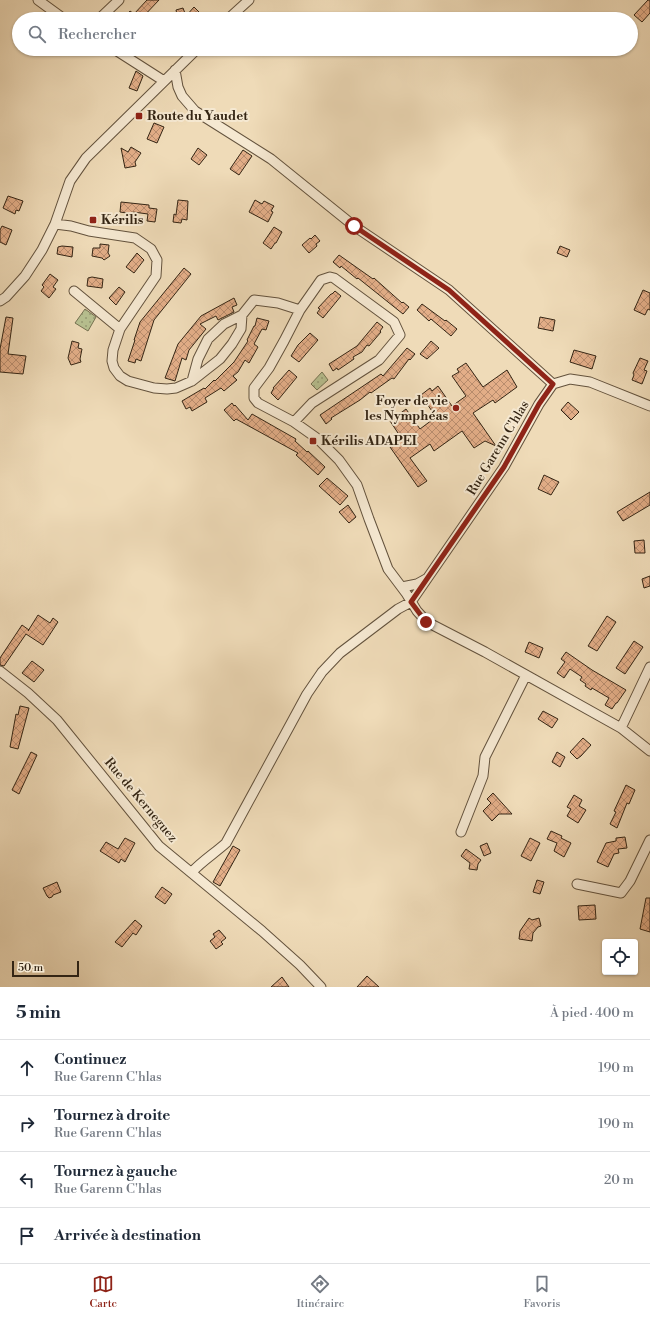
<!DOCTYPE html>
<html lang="fr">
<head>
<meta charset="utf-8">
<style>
  :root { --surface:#fff; --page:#f2f2f3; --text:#1f2937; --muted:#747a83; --line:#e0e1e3; --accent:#8f2418 }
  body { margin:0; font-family:"Libre Bodoni",serif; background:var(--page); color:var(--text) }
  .controls { position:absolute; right:12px; bottom:12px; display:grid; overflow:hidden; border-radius:4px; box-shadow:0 1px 3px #0004 }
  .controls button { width:36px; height:36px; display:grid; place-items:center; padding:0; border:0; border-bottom:1px solid var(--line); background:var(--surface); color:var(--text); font:20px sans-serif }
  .scale { position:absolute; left:12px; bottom:10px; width:67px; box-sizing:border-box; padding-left:4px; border:2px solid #342514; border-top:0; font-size:11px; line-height:14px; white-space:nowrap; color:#342514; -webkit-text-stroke:3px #f5e8d1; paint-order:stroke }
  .stop { position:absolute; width:12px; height:12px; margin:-9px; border:3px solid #8f2418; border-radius:50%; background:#fff }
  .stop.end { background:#8f2418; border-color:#fff; box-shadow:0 1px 4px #0008 }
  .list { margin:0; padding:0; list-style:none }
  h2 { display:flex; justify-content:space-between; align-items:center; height:52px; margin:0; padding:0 16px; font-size:17px }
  h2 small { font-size:13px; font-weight:400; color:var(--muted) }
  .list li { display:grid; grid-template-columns:26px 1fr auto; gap:12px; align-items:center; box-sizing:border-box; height:56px; padding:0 16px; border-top:1px solid var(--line) }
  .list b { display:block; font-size:15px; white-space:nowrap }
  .list p { margin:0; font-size:13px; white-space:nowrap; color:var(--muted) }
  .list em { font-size:13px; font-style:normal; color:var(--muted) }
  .icon { flex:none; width:22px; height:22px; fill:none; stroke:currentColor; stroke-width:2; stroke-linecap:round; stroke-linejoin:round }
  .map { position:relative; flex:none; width:650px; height:987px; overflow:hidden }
  .search { position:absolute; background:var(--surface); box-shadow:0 1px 3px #0004; left:12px; right:12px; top:12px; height:44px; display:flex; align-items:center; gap:10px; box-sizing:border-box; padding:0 14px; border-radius:22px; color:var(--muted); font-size:15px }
  .sheet { height:276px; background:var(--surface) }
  nav { display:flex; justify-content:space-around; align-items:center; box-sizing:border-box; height:56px; border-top:1px solid var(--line); background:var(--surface); font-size:11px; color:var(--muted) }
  nav a { display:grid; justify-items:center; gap:2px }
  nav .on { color:var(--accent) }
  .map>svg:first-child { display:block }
</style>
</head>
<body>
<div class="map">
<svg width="650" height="987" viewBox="0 0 650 987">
  <defs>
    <pattern id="park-dots" width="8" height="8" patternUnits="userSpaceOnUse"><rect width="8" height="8" fill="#b7c090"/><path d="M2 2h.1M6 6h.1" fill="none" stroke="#969c74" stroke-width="1.8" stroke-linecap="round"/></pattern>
    <pattern id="building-cross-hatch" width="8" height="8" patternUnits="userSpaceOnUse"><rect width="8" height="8" fill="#e3ae88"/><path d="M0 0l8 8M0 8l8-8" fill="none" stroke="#b98d6e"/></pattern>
  </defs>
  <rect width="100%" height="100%" fill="#efdbb8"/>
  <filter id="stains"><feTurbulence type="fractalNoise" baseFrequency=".005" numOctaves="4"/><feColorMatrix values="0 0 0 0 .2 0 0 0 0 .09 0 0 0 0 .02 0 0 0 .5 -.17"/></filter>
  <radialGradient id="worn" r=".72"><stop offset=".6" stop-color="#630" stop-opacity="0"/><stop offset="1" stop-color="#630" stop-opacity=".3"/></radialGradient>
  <!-- park -->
  <path fill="url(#park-dots)" stroke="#767252" d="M 85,309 L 96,317 L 88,331 L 75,323 Z
    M 322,372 L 328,380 L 317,390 L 311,384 Z"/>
  <!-- building -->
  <path fill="url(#building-cross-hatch)" stroke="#342514" d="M 147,0 L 159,0 L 141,19 L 123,19 L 130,11 L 134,14 Z
    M 648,0 L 650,0 L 650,13 L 642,22 L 634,15 Z
    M 194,7 L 201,14 L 196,19 L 178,19 L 176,10 L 183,8 L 186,16 Z
    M 136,71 L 143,76 L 137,91 L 129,88 Z
    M 154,123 L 164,127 L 157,143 L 147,139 Z
    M 131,147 L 141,153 L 135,162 L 136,166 L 125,168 L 121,148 L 128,152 Z
    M 198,148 L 207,155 L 199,165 L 191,159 Z
    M 243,150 L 252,156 L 239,175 L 230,169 Z
    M 8,196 L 23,201 L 19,211 L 16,210 L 15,214 L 3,208 Z
    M 178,200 L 188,201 L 187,220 L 182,219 L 181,223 L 173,222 L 174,214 L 176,215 Z
    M 255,200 L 262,204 L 264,201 L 274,206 L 271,211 L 273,212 L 268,222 L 249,212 Z
    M 121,202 L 149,205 L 149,208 L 157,209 L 155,222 L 147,221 L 148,214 L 133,212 L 133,214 L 120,212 Z
    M 2,226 L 12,230 L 6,245 L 0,242 L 0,230 Z
    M 274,227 L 282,232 L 276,243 L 275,243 L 271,249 L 263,243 Z
    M 315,235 L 320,241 L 316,244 L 317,246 L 309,253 L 302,245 L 310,238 L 311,239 Z
    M 100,244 L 109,245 L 108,253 L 110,256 L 104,260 L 102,258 L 92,256 L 93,248 L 100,248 Z
    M 62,246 L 73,247 L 72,257 L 57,254 L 58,247 Z
    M 560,246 L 570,250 L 567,257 L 557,253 Z
    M 137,253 L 144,260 L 134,273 L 126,267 Z
    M 339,255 L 373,279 L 374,278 L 402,303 L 403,302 L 409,307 L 403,314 L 358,278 L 357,279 L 341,266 L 340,268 L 333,262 Z
    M 184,268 L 191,274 L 154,320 L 141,361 L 136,359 L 135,363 L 128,361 L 135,340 L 134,340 L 140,322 Z
    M 50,274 L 58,280 L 53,287 L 56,289 L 49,298 L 41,291 L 44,287 L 42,285 Z
    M 92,277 L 103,279 L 102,288 L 87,286 L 88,278 Z
    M 119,287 L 125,292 L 116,305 L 109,298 Z
    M 643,290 L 650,293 L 650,310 L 648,309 L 645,315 L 634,310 Z
    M 335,291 L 341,296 L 323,318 L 317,313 L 320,309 L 318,308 L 331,294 L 332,294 Z
    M 234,298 L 237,305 L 232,307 L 234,312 L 218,320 L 216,316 L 200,324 L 206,329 L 189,350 L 186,360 L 182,358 L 175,381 L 165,378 L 178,344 L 201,316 Z
    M 422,304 L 445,321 L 446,320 L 457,329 L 451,336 L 431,319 L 429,321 L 417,310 Z
    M 6,317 L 13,318 L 8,354 L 26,356 L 23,374 L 0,372 L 0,349 Z
    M 540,317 L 555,320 L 553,331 L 538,328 Z
    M 257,318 L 269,321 L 266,330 L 262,329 L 254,344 L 258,347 L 249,363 L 245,360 L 238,372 L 233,376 L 237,380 L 224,391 L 221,388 L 205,398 L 207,402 L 192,411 L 190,407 L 186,409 L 182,401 L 204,388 L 205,389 L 214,380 L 215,381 L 234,362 L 248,341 L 247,340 L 254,326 L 255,326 Z
    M 377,322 L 383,327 L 380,331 L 381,332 L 369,346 L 367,345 L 362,352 L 353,357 L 354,359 L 338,370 L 337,368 L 333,371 L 329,364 L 357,346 Z
    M 310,333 L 318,340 L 299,362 L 291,356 L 298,345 Z
    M 72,341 L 79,343 L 78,348 L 82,349 L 80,359 L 81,362 L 71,365 L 68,358 Z
    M 431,341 L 439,348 L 427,359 L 420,354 Z
    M 407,348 L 415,354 L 410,360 L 409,359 L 394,379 L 392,378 L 371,393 L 370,392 L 360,400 L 331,418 L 332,419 L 326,424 L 320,415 L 381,374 L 383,376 Z
    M 574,350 L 596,356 L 592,369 L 570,362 Z
    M 640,358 L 648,361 L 644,370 L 647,371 L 642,384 L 632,380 L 634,375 L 633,373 Z
    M 466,363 L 483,387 L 507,370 L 517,387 L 495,403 L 493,400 L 473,413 L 496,446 L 485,441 L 474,448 L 462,431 L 434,451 L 430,444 L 410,458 L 427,481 L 418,487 L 390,447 L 402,439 L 390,421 L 406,409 L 420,429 L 436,417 L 421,395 L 430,388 L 432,391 L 438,386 L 452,406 L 466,396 L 452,376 L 459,372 L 457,369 Z
    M 289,370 L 297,377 L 278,400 L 271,393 L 274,388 L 273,388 Z
    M 568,402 L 579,412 L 571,420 L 561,410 Z
    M 232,403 L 234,406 L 235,405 L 248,420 L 252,414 L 296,439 L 295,441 L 307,452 L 308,451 L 325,467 L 318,475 L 296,455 L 298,453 L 236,419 L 234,421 L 224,410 Z
    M 544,475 L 559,482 L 551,495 L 538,489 Z
    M 327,478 L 348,496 L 340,505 L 319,486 Z
    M 650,492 L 650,505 L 623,521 L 617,512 Z
    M 348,505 L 356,517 L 349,523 L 339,512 Z
    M 644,540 L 645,553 L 635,553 L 634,541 Z
    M 650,576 L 650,586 L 644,588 L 642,579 Z
    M 38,615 L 50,623 L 53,618 L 58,622 L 43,645 L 26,634 L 4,666 L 0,665 L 0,658 L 22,625 L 29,630 L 28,631 Z
    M 607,616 L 616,622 L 597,651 L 588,646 Z
    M 634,641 L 643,647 L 625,674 L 616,668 Z
    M 529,642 L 543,648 L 539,658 L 525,652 Z
    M 566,652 L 592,670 L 626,690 L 617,703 L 616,703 L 612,709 L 605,705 L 609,698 L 592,688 L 591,690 L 585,686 L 586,684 L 580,680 L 582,677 L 570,669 L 564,678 L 557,673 L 565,662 L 561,659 Z
    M 32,661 L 44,670 L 34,682 L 22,673 Z
    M 20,706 L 29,708 L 18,749 L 10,747 L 16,714 L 18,715 Z
    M 543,711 L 558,719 L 552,728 L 538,719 Z
    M 583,738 L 591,745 L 581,756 L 577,759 L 570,752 Z
    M 31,752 L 37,755 L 19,794 L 12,790 Z
    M 557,752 L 565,757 L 560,767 L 552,762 Z
    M 626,785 L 635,790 L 629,804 L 627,803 L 617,828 L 610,824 L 616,812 L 614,811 Z
    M 493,793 L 512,814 L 499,814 L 492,821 L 483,811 L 491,803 L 487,799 Z
    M 574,795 L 582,800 L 579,806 L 586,810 L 578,823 L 567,816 L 571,809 L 567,807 Z
    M 551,831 L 562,836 L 561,838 L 571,843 L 564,857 L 554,851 L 557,843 L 547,839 Z
    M 625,837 L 627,848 L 618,849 L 619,853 L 614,854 L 608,867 L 597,862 L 606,843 L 616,841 L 616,838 Z
    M 125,838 L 135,843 L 125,862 L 121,859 L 119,863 L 100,851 L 106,842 L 118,849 Z
    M 530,838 L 540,843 L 531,861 L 521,856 Z
    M 487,843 L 491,853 L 484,856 L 480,846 Z
    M 233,846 L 240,850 L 220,886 L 213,882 Z
    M 466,849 L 481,860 L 478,864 L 477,870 L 469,869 L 470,863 L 461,856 Z
    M 537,880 L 544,882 L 540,894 L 533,892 Z
    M 57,882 L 61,892 L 53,895 L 52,897 L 49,898 L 47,896 L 43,888 Z
    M 162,887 L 172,894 L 165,904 L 155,897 Z
    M 646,898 L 650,898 L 650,932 L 640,929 Z
    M 595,905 L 596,919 L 579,920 L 578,906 Z
    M 529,918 L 532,920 L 539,918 L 541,926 L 538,927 L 533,933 L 532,941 L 519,939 L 520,931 Z
    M 135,920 L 142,926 L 136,935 L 133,933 L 122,947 L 115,942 Z
    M 219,930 L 226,938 L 221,942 L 223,944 L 216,949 L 210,941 L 215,937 L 213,934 Z
    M 367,976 L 379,987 L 357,987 Z
    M 282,977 L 289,987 L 271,987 Z"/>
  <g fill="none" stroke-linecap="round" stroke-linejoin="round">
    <defs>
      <path id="minor" d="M 38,0 L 64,19
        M 99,19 L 119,0
        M 228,19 L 249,0
        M 114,49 L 164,81
        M 175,70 L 178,87 L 182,96 L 195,111 L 271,159 L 354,226 L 449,290 L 553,384 L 539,404 L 504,467 L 411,602 L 398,609 L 340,653 L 322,672 L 307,694 L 226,843 C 215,853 202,861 192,872
        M 55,224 L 71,226 L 89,231 L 135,238 L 151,249 L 157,260 L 156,276 L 120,329 L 113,350 L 112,361 L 114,368 L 120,376 L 128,381 L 154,388 L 167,389 L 176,388 L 192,381 L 220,359 L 232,344 L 241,329 L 242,315
        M 74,291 L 120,329
        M 0,301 L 6,297 L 25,276 L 42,250 L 55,224 L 70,181 L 86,158 L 197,49
        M 192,381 L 198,359 L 208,339 L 224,324 L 242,315 L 254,300 L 278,303 L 300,310 L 284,341 L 269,368 L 254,388 L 254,398 L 258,403 L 294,422 L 318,439 L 339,460 L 357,485 L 369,519 L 388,569 L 406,593 L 417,611 L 427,622 L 485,652 L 621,728 L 650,751
        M 553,384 L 570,379 L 590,382 L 650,406
        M 294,422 L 312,403 L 379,360 L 400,335 L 394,322 L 334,278 L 330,277 L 321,280 L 300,310
        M 402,587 L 417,584 L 426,579
        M 0,671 L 28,693 L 57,720 L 159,846 L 262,931 L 300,965 L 321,987
        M 621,728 L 650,667
        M 461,832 L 483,776 L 485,757 L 526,675
        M 577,884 L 621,893 L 630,881 L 650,840"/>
    </defs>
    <!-- minor casing -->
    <use href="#minor" stroke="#63523d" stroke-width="11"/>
    <!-- minor -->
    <use href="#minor" stroke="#f5e8d1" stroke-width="9"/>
  </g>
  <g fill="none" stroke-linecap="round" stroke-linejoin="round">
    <!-- route -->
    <path stroke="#8f2418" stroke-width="5" d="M 354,226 L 449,290 L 553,384 L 539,404 L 504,467 L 411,602 L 426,622"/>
  </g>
  <!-- markers -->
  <g fill="#8f2418" stroke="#f5e8d1" stroke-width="1.5">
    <rect x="135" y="112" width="8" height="8" rx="2"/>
    <rect x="89" y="216" width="8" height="8" rx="2"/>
    <circle cx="456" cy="408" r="4"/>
    <rect x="309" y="437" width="8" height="8" rx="2"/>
  </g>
  <g text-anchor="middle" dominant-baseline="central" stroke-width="4" stroke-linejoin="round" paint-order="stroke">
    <!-- poi labels -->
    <g font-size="13" font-weight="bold" fill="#342514" stroke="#f5e8d1" text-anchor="start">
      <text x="147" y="116">Route du Yaudet</text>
      <text x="101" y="220">Kérilis</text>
      <text x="448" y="401" text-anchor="end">Foyer de vie<tspan x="448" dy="15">les Nymphéas</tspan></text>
      <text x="321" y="441">Kérilis ADAPEI</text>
    </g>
    <!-- street labels -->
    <g font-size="13" fill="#342514" stroke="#f5e8d1">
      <text transform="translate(498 448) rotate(-59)">Rue Garenn C'hlas</text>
      <text transform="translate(141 800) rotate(50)">Rue de Kerneguez</text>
    </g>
  </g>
  <rect width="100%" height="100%" filter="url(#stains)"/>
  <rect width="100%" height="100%" fill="url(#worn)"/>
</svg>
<div class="controls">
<button><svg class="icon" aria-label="locate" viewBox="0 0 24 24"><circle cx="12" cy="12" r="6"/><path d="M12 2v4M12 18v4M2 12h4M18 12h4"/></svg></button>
</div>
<div class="scale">50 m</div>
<div class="stop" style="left:354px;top:226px"></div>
<div class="stop end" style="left:426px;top:622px"></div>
<div class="search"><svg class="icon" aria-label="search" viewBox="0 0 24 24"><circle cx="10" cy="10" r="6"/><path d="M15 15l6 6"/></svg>Rechercher</div>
</div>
<section class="sheet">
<h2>5 min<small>À pied · 400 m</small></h2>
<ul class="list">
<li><svg class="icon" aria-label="ahead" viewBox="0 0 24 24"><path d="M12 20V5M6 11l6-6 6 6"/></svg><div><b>Continuez</b><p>Rue Garenn C'hlas</p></div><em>190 m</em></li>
<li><svg class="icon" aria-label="right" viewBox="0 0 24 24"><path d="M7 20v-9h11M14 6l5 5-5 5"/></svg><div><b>Tournez à droite</b><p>Rue Garenn C'hlas</p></div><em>190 m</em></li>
<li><svg class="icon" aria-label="left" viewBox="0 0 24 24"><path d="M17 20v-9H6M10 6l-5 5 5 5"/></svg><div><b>Tournez à gauche</b><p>Rue Garenn C'hlas</p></div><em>20 m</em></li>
<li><svg class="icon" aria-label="arrive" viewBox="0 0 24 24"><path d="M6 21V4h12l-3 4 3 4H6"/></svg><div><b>Arrivée à destination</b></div></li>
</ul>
</section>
<nav>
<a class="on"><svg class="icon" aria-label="map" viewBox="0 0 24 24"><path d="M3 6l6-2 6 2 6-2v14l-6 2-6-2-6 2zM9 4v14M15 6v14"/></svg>Carte</a>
<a><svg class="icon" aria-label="directions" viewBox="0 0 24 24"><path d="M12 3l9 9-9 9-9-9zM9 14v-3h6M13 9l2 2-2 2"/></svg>Itinéraire</a>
<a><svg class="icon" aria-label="saved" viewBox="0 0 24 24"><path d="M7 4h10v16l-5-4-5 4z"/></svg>Favoris</a>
</nav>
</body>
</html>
